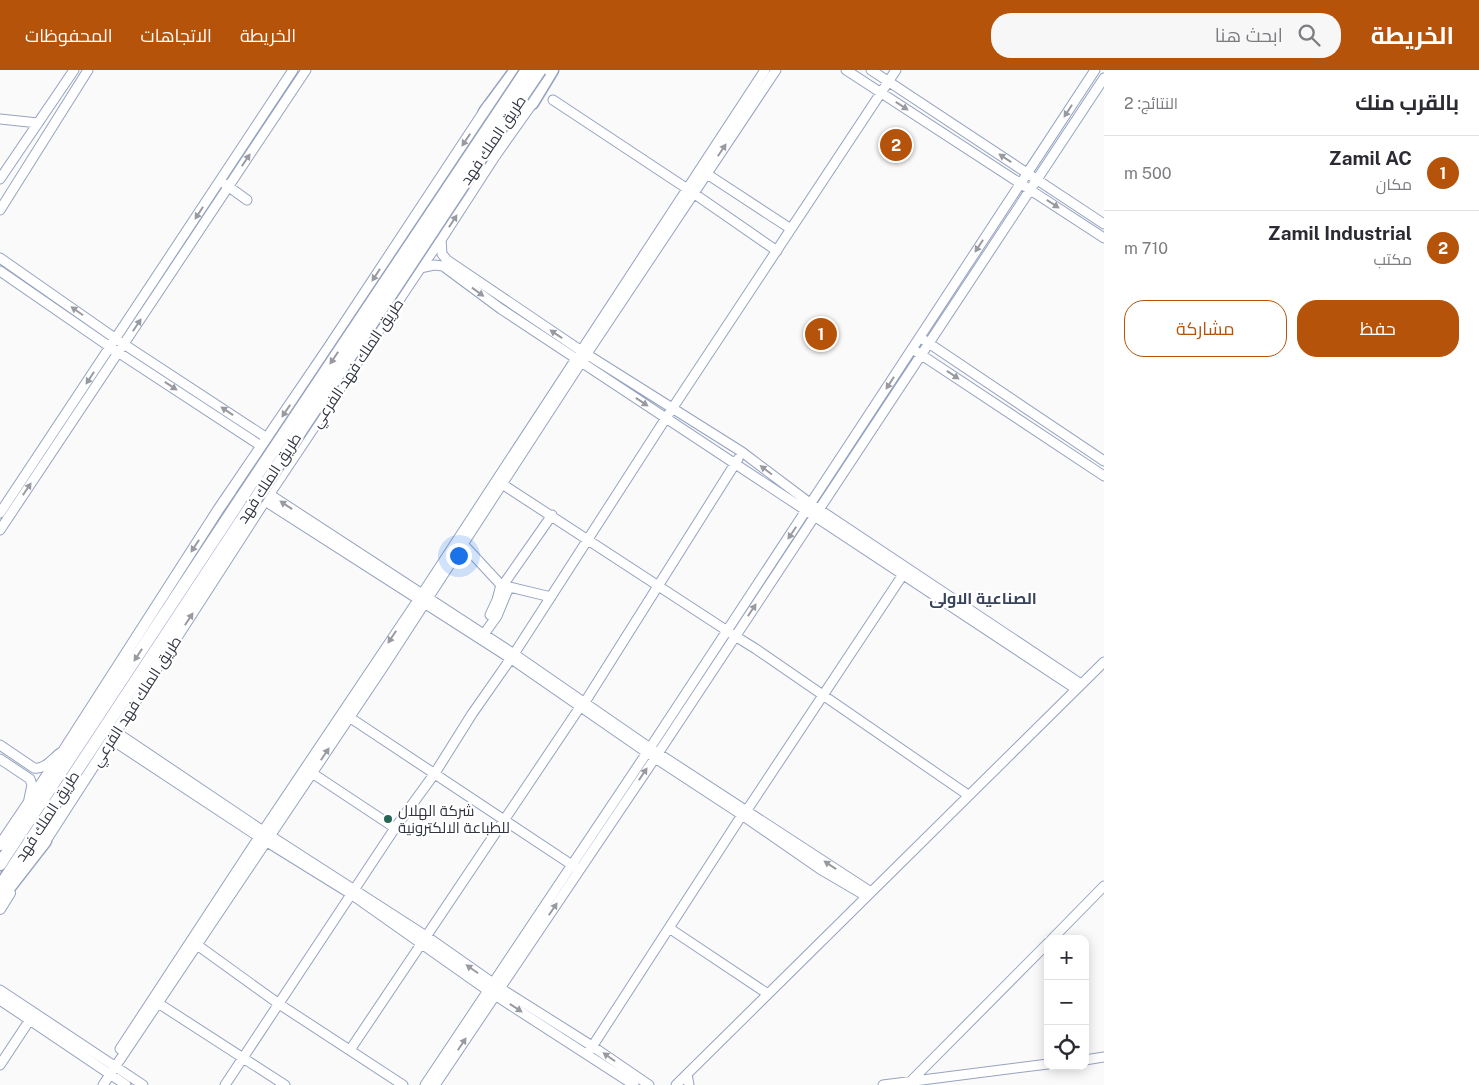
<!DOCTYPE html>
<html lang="ar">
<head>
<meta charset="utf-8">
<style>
  :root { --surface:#fff; --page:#f7f7f7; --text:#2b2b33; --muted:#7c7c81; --line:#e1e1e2; --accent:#b45309 }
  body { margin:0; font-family:"Public Sans",Cairo,sans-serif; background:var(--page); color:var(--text); direction:rtl }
  .controls { position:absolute; right:15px; bottom:15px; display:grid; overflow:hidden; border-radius:10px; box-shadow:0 2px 12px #0003 }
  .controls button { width:45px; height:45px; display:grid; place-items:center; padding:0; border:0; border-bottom:1px solid var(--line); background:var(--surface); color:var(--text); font:25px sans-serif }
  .you { position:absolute; left:458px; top:485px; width:18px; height:18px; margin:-12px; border:4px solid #fff; border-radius:50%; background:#1a73e8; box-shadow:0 0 0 8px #1a73e833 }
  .badge { display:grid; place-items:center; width:32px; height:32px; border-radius:50%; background:var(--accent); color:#fff; font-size:16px; font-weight:700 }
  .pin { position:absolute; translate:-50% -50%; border:2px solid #fff; box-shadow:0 1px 5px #0006 }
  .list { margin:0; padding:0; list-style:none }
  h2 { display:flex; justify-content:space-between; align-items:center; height:65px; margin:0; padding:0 20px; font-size:21px }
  h2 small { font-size:16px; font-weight:400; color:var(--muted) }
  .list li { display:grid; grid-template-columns:32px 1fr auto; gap:15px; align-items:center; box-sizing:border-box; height:75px; padding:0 20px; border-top:1px solid var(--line) }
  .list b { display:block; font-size:19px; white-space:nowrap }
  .list p { margin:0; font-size:16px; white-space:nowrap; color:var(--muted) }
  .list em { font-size:16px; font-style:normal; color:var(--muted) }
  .actions { display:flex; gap:10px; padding:15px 20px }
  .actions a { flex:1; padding:11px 0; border:1px solid var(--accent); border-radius:20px; text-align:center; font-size:18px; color:var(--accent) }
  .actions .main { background:var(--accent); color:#fff }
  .icon { flex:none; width:28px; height:28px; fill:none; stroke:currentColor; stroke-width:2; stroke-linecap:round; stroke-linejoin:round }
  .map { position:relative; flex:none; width:1104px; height:1015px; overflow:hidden; direction:ltr }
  header { display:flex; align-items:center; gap:30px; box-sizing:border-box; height:70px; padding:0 25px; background:var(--accent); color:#fff }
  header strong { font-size:24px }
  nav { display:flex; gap:28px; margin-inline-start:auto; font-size:18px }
  .search { width:350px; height:45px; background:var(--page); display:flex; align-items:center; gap:12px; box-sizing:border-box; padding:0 18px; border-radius:20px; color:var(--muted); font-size:19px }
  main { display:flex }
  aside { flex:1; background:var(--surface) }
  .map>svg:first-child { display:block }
</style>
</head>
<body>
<header>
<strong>الخريطة</strong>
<div class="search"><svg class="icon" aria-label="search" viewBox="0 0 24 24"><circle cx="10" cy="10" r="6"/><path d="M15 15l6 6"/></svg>ابحث هنا</div>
<nav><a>الخريطة</a><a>الاتجاهات</a><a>المحفوظات</a></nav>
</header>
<main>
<aside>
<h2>بالقرب منك<small>النتائج: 2</small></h2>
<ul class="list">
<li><span class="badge">1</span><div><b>Zamil AC</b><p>مكان</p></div><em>500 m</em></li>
<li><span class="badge">2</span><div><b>Zamil Industrial</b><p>مكتب</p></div><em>710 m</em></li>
</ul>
<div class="actions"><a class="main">حفظ</a><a>مشاركة</a></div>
</aside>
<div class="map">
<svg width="1104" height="1015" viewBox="0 0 1104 1015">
  <rect width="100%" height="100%" fill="#fafafa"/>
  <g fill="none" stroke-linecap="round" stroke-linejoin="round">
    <defs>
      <path id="minor" d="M 846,0 L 1104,168
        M 871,0 L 1104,154
        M 553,30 L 686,118 L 777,181
        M 0,49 L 38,53
        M 707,104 L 791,159
        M 0,109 L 74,0
        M 225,114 L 247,130
        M 0,140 L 88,0
        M 441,169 L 442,184 L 447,190 L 580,280 L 742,382 L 811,434 L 1081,614
        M 0,188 L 116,269 L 267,368
        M 420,198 L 434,195 L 443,196 L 501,239 L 1076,619
        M 0,201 L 110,277 L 261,376
        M 924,270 L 1104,391
        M 917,282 L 1104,406
        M 499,412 L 735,566 L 756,579 L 968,725
        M 269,424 L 514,584 L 650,678 L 871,822
        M 265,431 L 510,588 L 646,682 L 742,745 L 820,799 L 866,826
        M 0,443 L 293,0
        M 0,460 L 306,0
        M 463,474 L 501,515 L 551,527
        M 503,515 L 552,445
        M 490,545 L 497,530 L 501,515
        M 484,564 L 497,546 L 509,517
        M 346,645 L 575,797
        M 116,662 L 263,761 L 426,866 L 500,918 L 592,976 L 649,1015
        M 112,670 L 259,767 L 351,824 L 487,920 L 634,1015
        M 0,675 L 34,698 C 44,700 52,689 60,683
        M 0,689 L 30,709 L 32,715 L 29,729
        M 312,703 L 395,758
        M 669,858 L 768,924
        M 1052,869 L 1104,816
        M 193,872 L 279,934 L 403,1015
        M 0,920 L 143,1015
        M 0,930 L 126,1015
        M 158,933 L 285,1015
        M 120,979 L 259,767 L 422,524 L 765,0
        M 350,980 L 580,637 L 585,632 L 738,389
        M 590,980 L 742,745 L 747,740 L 906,500
        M 1085,990 L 1104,987
        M 0,995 L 33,945
        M 687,1004 L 689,1015
        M 911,1011 L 1048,873
        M 103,1015 L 382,599 L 582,291 L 776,0
        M 225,1015 L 395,758 L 435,703 L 472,644 L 514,584 L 666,348 L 896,0
        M 425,1015 L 650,678 L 1095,0
        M 435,1015 L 659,682 L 1104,8
        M 676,1015 L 1104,592
        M 883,1015 L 1048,994"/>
      <path id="major" d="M 0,775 L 64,680 L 218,440 L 329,277 L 488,36
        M 42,776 L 269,424 L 420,198 L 441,169 L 494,87 L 535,29
        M 0,839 L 10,823"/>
      <path id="highway" d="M 532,33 L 552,0
        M 485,42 L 516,0
        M 0,794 L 242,427
        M 0,817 L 251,436
        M 0,829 L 45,771"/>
    </defs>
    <!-- minor casing -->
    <use href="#minor" stroke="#95a3c0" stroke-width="11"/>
    <!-- major casing -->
    <use href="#major" stroke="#95a3c0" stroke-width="12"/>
    <!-- highway casing -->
    <use href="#highway" stroke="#95a3c0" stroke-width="15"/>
    <!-- minor -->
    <use href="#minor" stroke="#fff" stroke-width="9"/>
    <!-- major -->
    <use href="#major" stroke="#fff" stroke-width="10"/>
    <!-- highway -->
    <use href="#highway" stroke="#fff" stroke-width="12"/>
    <defs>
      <path id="highway-bridge" d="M 242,427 L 527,0
        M 251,436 L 490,74 L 540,0"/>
    </defs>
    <!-- highway-bridge casing -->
    <use href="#highway-bridge" stroke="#95a3c0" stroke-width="15" stroke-linecap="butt"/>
    <!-- highway-bridge -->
    <use href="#highway-bridge" stroke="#fff" stroke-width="12"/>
  </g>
  <!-- one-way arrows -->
  <defs><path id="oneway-solid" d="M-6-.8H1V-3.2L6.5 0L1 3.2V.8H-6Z" transform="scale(1.25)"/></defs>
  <g fill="#989aa0">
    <use href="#oneway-solid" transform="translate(902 36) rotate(33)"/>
    <use href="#oneway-solid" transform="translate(1068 41) rotate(123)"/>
    <use href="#oneway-solid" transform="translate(466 70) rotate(124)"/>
    <use href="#oneway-solid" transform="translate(722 80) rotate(-56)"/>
    <use href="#oneway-solid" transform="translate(1005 88) rotate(-147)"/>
    <use href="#oneway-solid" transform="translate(246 90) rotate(-56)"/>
    <use href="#oneway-solid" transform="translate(1053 134) rotate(33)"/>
    <use href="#oneway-solid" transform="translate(199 143) rotate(123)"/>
    <use href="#oneway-solid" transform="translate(453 151) rotate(-57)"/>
    <use href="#oneway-solid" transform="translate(979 176) rotate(123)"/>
    <use href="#oneway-solid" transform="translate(376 205) rotate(123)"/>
    <use href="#oneway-solid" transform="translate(478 222) rotate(36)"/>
    <use href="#oneway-solid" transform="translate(77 241) rotate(-145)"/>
    <use href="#oneway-solid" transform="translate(137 255) rotate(-56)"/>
    <use href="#oneway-solid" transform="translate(556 264) rotate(-146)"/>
    <use href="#oneway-solid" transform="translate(334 288) rotate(124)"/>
    <use href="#oneway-solid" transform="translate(953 305) rotate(34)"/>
    <use href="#oneway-solid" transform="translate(90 308) rotate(123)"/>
    <use href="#oneway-solid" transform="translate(890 313) rotate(123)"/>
    <use href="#oneway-solid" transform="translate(171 316) rotate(34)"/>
    <use href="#oneway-solid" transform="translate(642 332) rotate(34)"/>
    <use href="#oneway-solid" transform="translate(227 341) rotate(-146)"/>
    <use href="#oneway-solid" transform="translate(286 341) rotate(124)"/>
    <use href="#oneway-solid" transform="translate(766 400) rotate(-143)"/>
    <use href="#oneway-solid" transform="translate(27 419) rotate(-56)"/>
    <use href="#oneway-solid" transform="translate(286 435) rotate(-147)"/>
    <use href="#oneway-solid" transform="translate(792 463) rotate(124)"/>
    <use href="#oneway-solid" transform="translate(195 476) rotate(123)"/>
    <use href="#oneway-solid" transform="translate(752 540) rotate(-56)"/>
    <use href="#oneway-solid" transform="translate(189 549) rotate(-57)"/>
    <use href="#oneway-solid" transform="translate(392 567) rotate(124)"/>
    <use href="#oneway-solid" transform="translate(138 585) rotate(123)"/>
    <use href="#oneway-solid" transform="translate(325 684) rotate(-56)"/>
    <use href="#oneway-solid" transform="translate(643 704) rotate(-56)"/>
    <use href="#oneway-solid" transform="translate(830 795) rotate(-146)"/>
    <use href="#oneway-solid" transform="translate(553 839) rotate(-56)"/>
    <use href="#oneway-solid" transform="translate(472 899) rotate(-145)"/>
    <use href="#oneway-solid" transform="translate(516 938) rotate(33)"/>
    <use href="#oneway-solid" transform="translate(462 974) rotate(-56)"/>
    <use href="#oneway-solid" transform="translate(609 987) rotate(-145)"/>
  </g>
  <!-- markers -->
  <circle fill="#246554" stroke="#fff" stroke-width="2" cx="388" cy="749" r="5"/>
  <g text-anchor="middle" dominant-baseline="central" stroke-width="4.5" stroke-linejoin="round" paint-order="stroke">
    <!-- street labels -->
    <g font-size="15" fill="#303541" stroke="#fff">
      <text transform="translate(493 70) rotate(-56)">طريق الملك فهد</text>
      <text transform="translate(357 293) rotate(-56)">طريق الملك فهد الفرعي</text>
      <text transform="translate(269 408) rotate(-57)">طريق الملك فهد</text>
      <text transform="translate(136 631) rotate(-57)">طريق الملك فهد الفرعي</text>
      <text transform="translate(47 746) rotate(-57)">طريق الملك فهد</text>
    </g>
    <!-- poi labels -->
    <g font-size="15" fill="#303541" stroke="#fff" text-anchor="start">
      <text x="398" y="740">شركة الهلال<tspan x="398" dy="17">للطباعة الالكترونية</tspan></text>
    </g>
    <!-- neighbourhood labels -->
    <g font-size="16" font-weight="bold" fill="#38435c" stroke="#fff">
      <text x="983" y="528">الصناعية الاولى</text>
    </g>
  </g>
</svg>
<div class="controls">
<button>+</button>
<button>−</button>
<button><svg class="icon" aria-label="locate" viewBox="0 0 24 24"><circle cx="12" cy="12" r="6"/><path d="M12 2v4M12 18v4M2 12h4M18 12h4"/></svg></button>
</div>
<div class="you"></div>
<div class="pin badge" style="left:821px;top:264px">1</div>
<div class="pin badge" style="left:896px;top:75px">2</div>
</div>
</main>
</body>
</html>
